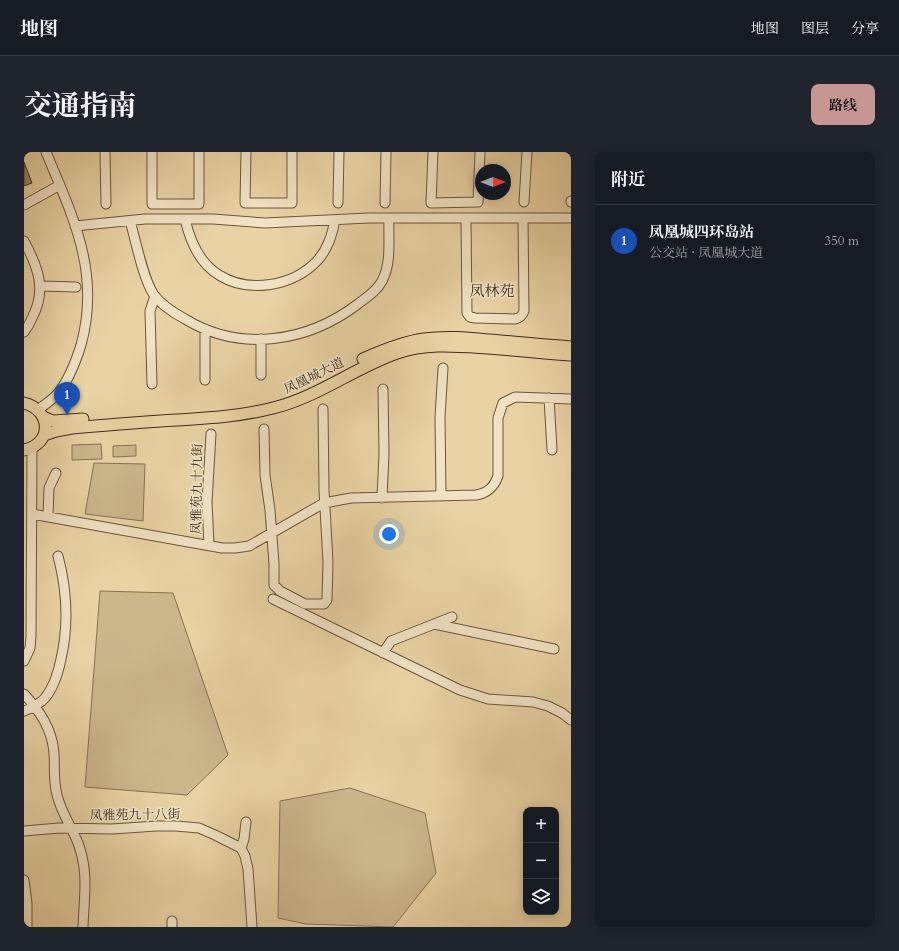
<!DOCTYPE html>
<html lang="zh">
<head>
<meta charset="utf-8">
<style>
  :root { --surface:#171b24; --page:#20242c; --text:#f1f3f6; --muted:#9ea1a6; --line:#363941; --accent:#c59692 }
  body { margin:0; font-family:Cardo,"Noto Serif SC",serif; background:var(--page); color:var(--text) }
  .controls { position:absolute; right:12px; bottom:12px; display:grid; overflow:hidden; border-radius:8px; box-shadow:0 2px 10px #0003 }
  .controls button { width:36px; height:36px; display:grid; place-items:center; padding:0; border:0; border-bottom:1px solid var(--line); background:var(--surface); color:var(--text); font:20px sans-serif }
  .compass { position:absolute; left:451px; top:12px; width:36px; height:36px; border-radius:50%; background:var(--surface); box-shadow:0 2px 10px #0003; rotate:90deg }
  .you { position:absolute; left:365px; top:382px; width:14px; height:14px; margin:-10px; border:3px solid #fff; border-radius:50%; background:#1a73e8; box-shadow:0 0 0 6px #1a73e833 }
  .badge { display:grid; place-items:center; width:26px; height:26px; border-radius:50%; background:var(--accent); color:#fff; font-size:13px; font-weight:700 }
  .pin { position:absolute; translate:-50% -33px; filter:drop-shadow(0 1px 2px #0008) }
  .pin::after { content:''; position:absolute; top:21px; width:14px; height:12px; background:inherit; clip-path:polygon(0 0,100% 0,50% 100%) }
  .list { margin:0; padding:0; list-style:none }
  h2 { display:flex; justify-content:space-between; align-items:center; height:52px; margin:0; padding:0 16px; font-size:17px }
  h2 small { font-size:13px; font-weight:400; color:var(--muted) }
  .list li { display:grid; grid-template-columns:26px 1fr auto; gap:12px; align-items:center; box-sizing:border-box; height:72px; padding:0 16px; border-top:1px solid var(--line) }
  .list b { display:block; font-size:15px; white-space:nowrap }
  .list p { margin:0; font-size:13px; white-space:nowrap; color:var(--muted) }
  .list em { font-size:13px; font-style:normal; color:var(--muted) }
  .icon { flex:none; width:22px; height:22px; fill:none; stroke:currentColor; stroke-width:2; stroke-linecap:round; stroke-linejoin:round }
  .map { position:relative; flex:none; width:547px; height:775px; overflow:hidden; border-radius:8px }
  header { display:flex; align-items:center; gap:24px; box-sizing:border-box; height:56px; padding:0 20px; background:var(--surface); border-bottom:1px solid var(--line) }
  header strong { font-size:19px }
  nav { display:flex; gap:22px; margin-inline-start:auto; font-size:14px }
  .intro { display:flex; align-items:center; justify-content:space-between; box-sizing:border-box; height:96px; padding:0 24px }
  h1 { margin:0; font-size:28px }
  .button { padding:10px 18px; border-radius:8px; background:var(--accent); color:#111; font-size:14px; font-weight:700 }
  main { display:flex; gap:24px; padding:0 24px }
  aside { flex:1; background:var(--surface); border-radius:8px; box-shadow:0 2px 10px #0003 }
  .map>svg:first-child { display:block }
</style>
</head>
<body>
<header>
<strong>地图</strong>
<nav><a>地图</a><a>图层</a><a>分享</a></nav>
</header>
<div class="intro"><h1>交通指南</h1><a class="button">路线</a></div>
<main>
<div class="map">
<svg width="547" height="775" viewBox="0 0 547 775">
  <rect width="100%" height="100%" fill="#e9d3a4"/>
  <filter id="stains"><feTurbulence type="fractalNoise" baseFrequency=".005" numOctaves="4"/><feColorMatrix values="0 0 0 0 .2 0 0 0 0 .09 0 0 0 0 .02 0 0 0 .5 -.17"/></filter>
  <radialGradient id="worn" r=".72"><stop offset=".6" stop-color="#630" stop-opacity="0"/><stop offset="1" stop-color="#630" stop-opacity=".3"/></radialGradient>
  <!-- green -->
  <path fill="#ccb78d" stroke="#867255" d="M 77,292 L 78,307 L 48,308 L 48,293 Z
    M 112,293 L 112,304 L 89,305 L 89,294 Z
    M 70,311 L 121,312 L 119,369 L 61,362 Z
    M 76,439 L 149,441 L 204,603 L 163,643 L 61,635 Z
    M 326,636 L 401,661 L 412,721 L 369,775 L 282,772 L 254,766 L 256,649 Z"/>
  <!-- building -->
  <path fill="#978363" stroke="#3f2d1d" d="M 0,10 L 8,31 L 0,34 Z"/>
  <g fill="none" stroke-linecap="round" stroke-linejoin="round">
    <defs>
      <path id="minor" d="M 81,0 L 82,52
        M 128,0 L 128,52 L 175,52 L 175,0
        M 222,0 L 221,51 L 268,51 L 268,0
        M 409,0 L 407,51 L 454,50 L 456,0
        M 500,50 L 503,0
        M 547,50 L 547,49
        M 314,51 L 315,0
        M 361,51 L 362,0
        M 0,53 L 36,33
        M 161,67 C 166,89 175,111 195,123 C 225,142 269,134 293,109 C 304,97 308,83 311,68
        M 442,67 L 443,161 L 446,165 L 451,166 L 491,167 C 496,166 498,164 500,159 L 499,67
        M 106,69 C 112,89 119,127 130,143 C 138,154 150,161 161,167 C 217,201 284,190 334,152 C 343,145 353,139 358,129 C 368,111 364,86 365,66
        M 51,74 L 121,67 L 189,67 L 241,71 L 345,66 L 547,66
        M 0,89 C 14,115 23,138 8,166 C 6,171 3,176 0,180
        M 17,134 L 52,135
        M 237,187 L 237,223
        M 181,228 L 181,177
        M 128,232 L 126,159 L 131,144
        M 525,246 L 528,298
        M 14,258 C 21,252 30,247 35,240 C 45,227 52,209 57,193 C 77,121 49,65 22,0
        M 240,277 L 241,323 L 246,358 L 250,412 L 250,433 L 256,439 L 281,452 L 300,452 L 303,448 L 304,410 L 300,338 L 299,257
        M 417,344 L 416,265 L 419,216
        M 358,346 L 360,302 L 359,237
        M 8,362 L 198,396 L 211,396 L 225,394 L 300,351 L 327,346 L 452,343 C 464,341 470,335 474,324 L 474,266 L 479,251 L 491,245 L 547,247
        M 24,365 L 25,336 L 32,321
        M 185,393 L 183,350 L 187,282
        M 249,447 L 436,538 L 464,547 L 509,550 L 524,554 L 538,561 L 547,568
        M 410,472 L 530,497
        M 359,501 L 367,489 L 428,465
        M 0,509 L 6,496 L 7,485 L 8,296
        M 0,542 C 16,559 28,577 30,601 C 31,616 29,627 33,643 C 37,660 47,674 54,691 C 65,721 60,744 59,775
        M 0,559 C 8,556 15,553 21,546 C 30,535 34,522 37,507 C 45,472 43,438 34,404
        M 0,679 L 35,676 L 88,677 L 133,674 L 152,674 L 175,676 L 191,683 L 217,696 L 221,704 L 224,717 L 228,775
        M 217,696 L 220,687 L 222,670
        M 0,728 L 3,751 L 3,775
        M 148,769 L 148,775"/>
      <path id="major" d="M 339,207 C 359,198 379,190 400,187 C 422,184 443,186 465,188 C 492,190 520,193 547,195
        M 0,251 C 28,258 29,292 0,298
        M 19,265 L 29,269 L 59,267
        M 20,283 L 32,279 L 48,276 C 83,273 118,270 153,268 C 185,266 218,264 249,256 C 294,245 330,216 373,201 C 402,191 432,194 463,196 C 491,198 519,201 547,203"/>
    </defs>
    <!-- minor casing -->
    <use href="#minor" stroke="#6a563f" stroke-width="11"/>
    <!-- major casing -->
    <use href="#major" stroke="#3f2d1d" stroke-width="13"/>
    <!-- minor -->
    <use href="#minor" stroke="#f1e2c4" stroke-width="9"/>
    <!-- major -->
    <use href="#major" stroke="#e9d3a4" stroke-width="11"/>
  </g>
  <g text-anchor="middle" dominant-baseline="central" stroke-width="3.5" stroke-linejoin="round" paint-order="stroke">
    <!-- street labels -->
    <g font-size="13" fill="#3f2d1d" stroke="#f1e2c4">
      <text transform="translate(290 224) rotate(-26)">凤凰城大道</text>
      <text transform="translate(173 337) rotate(-89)">凤雅苑九十九街</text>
      <text transform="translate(111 663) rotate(-1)">凤雅苑九十八街</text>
    </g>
    <!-- quarter labels -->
    <g font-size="15" fill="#3f2d1d" stroke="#f1e2c4">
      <text x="468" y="139">凤林苑</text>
    </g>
  </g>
  <rect width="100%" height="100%" filter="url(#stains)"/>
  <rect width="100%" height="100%" fill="url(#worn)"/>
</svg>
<div class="controls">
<button>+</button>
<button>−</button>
<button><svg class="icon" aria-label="layers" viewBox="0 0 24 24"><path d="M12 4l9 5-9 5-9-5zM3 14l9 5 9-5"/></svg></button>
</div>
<svg class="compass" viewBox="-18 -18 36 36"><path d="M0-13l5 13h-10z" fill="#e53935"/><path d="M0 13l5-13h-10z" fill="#9ea1a6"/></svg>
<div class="you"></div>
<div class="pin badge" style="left:43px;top:263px;background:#1a4fb4">1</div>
</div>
<aside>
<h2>附近<small></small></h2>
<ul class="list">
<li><span class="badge" style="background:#1a4fb4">1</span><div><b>凤凰城四环岛站</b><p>公交站 · 凤凰城大道</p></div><em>350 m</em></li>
</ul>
</aside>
</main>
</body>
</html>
